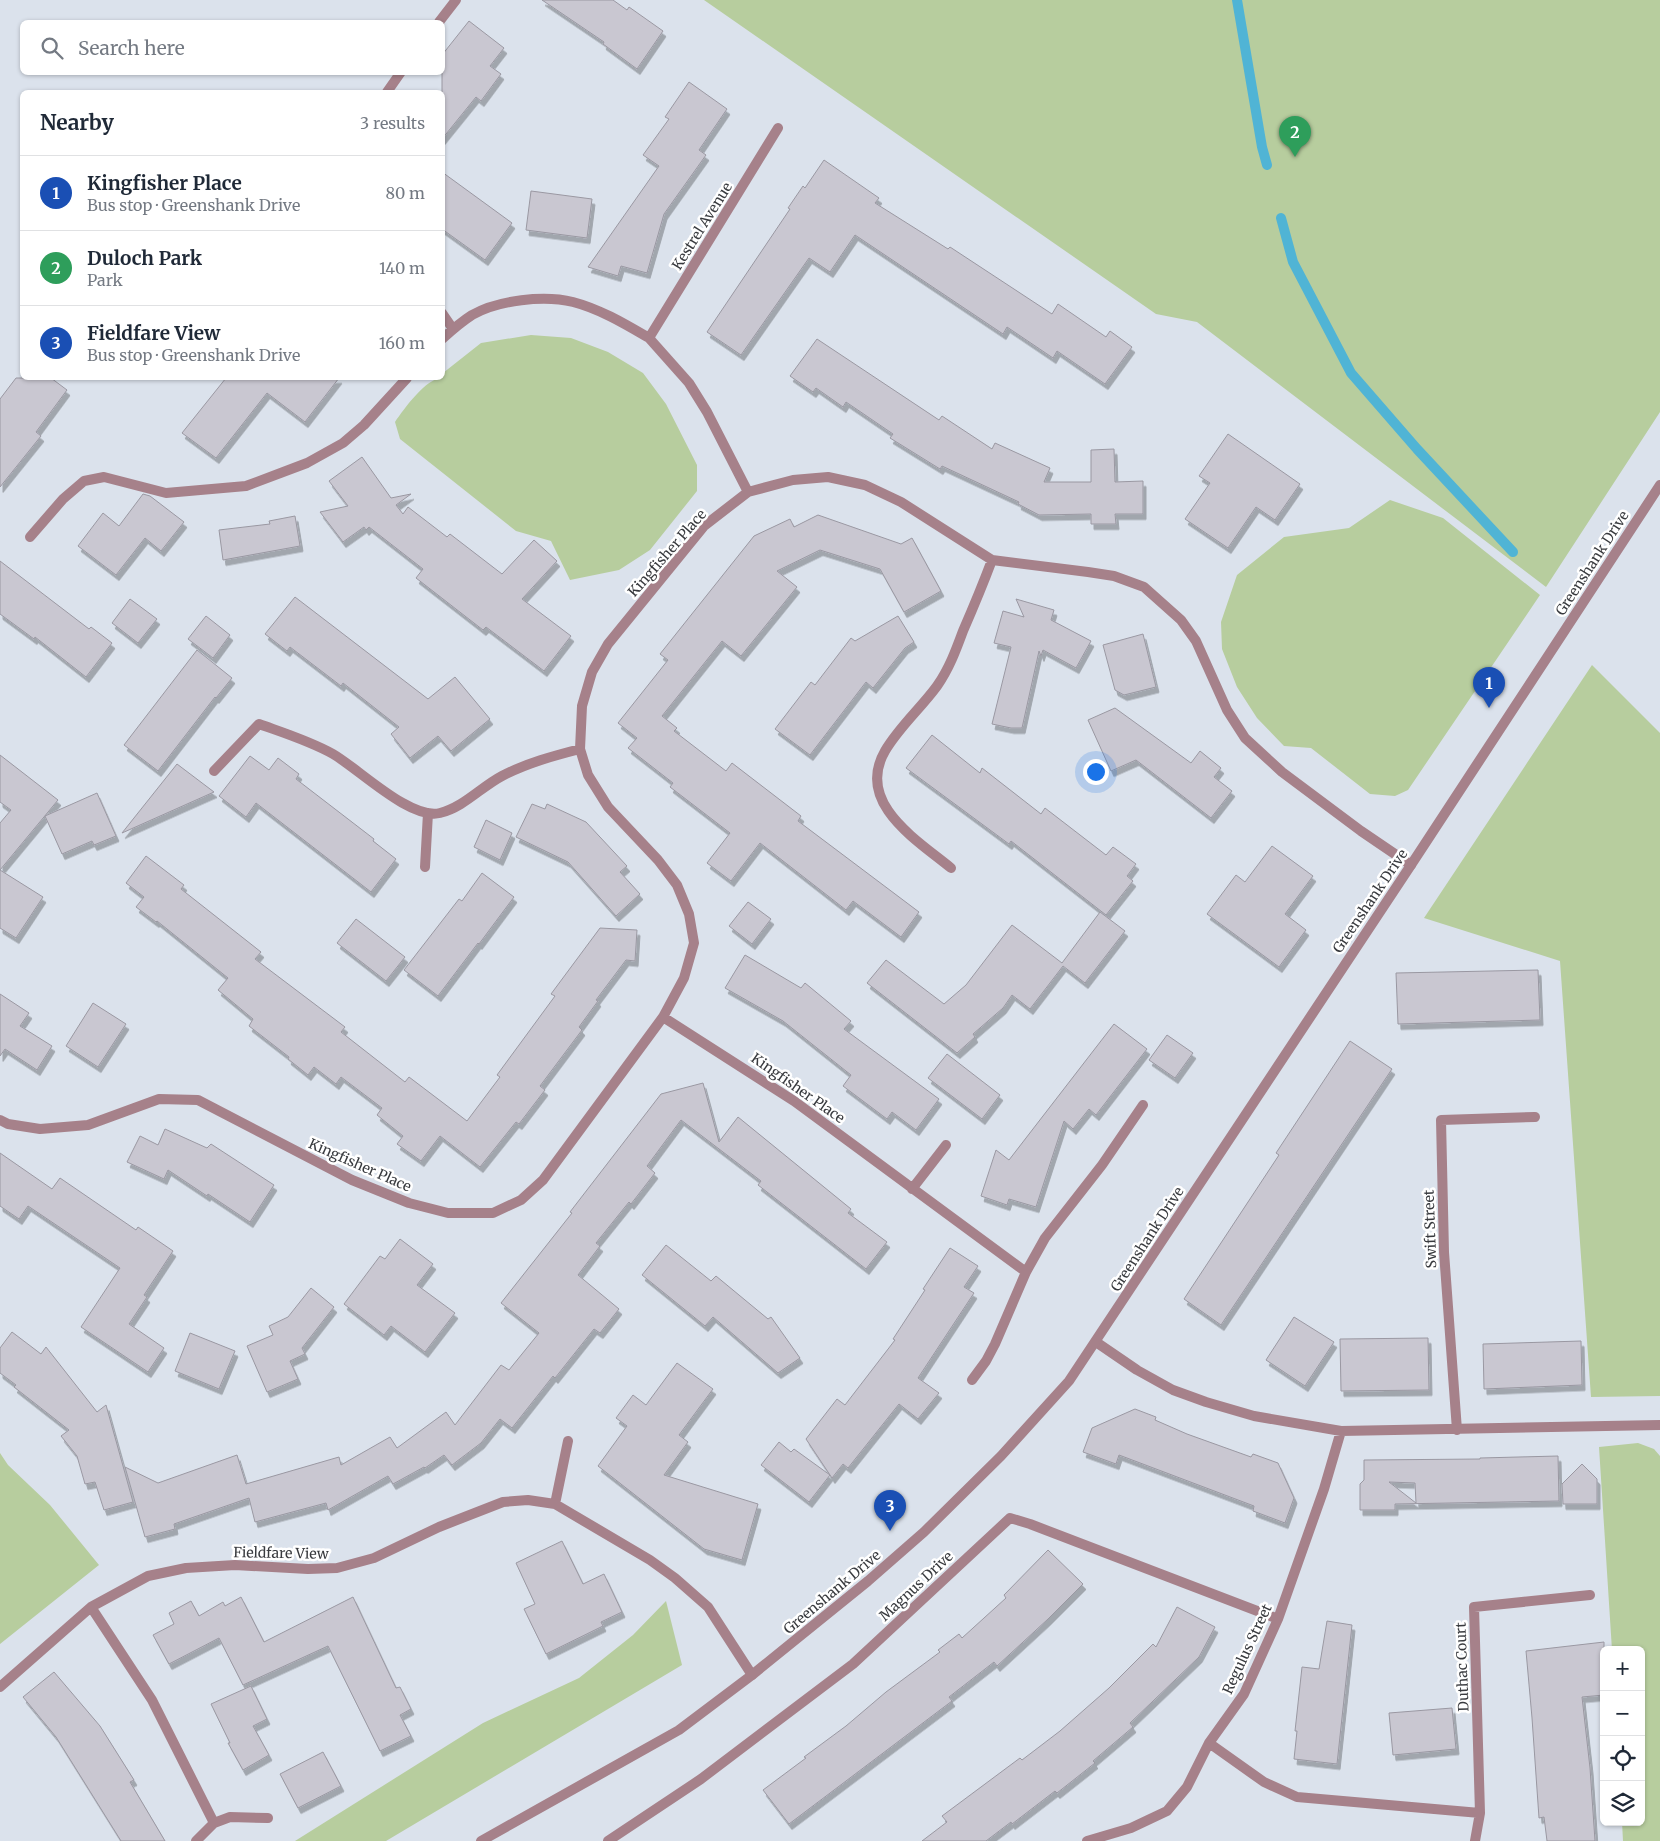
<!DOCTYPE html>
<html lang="en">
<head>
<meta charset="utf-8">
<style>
  :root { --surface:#fff; --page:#f2f2f3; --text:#1f2937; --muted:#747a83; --line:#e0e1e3; --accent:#795cd6 }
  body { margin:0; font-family:Merriweather,serif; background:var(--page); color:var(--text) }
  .controls { position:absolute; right:15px; bottom:15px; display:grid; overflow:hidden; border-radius:8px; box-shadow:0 1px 4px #0004 }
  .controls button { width:45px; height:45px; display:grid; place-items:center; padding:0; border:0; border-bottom:1px solid var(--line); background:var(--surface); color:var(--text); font:25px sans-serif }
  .you { position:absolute; left:1095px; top:771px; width:18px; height:18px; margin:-12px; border:4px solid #fff; border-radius:50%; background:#1a73e8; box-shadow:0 0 0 8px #1a73e833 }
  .badge { display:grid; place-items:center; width:32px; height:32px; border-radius:50%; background:var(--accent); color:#fff; font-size:16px; font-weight:700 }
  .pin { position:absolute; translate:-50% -41px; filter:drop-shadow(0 1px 2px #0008) }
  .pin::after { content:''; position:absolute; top:26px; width:18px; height:15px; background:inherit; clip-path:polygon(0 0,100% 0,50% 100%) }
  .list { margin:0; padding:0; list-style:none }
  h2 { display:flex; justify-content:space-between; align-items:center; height:65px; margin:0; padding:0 20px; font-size:21px }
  h2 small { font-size:16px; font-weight:400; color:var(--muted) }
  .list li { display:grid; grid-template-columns:32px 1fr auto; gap:15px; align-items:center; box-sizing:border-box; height:75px; padding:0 20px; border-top:1px solid var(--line) }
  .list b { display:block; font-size:19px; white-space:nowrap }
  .list p { margin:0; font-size:16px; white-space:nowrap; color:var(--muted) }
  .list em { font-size:16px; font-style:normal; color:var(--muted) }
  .icon { flex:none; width:28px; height:28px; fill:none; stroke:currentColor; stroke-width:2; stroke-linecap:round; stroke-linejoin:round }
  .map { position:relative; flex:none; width:1660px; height:1841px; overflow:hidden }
  .search { position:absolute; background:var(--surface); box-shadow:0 1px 4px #0004; left:20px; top:20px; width:425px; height:55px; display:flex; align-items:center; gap:12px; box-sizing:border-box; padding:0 18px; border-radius:8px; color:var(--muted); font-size:19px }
  .panel { position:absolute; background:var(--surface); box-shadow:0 1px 4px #0004; left:20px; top:90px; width:425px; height:290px; border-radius:8px }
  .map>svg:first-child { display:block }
</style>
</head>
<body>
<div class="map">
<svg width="1660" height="1841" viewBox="0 0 1660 1841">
  <defs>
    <filter id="shadow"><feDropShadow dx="3" dy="5.5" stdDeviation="0" flood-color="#0004"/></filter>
  </defs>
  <rect width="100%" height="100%" fill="#dbe2ec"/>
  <!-- green -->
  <path fill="#b7cd9e" d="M 704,0 L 1660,0 L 1660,412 L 1546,587 L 1197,322 L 1156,314 Z
    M 531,335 L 571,338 L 608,352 L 643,373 L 666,404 L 697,465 L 697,491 L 650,550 L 619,570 L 570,580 L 551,541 L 516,531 L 400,439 L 395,422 C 404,409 426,378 442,378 L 443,373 L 481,343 Z
    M 1390,500 L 1443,518 L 1540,595 L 1408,790 L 1395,796 L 1370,794 L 1311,748 L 1284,746 L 1257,718 L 1237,687 L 1222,649 L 1221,622 L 1237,575 L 1284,537 L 1349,528 Z
    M 1592,665 L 1660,733 L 1660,1396 L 1591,1397 L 1560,961 L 1424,918 Z
    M 1638,1443 L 1654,1449 L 1660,1456 L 1660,1841 L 1623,1841 L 1622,1822 L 1641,1822 L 1641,1650 L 1612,1650 L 1599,1447 Z
    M 0,1453 L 8,1465 L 50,1505 L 99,1565 L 0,1644 Z
    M 666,1601 L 682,1665 L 386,1841 L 295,1841 L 483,1723 L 579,1678 L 633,1635 Z"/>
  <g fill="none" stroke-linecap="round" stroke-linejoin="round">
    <!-- stream -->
    <path stroke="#50b4d5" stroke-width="10" d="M 1237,0 L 1262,147 L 1267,165
      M 1281,218 L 1293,262 L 1351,373 L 1417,449 L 1513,552"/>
  </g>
  <!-- building -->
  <path fill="#c9c7d1" stroke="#9a98a2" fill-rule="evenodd" filter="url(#shadow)" d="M 542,0 L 613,0 L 627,10 L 629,7 L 663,31 L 637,69 L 603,44 L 604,42 Z
    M 469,21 L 504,48 L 490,66 L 501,74 L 481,101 L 476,97 L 442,139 L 442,55 Z
    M 689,82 L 727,109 L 699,150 L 706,155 L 664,214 L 647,273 L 621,266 L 618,276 L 588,267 L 659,166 L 643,155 L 669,119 L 665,117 Z
    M 824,160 L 879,198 L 875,203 L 948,249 L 950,247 L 1052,314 L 1058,304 L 1106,337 L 1110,331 L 1132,347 L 1105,384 L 1057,351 L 1053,358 L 1007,327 L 1003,334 L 855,235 L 830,272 L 809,258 L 741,355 L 707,332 L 790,209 L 788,208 L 803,186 L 805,188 Z
    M 442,172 L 512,223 L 485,260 L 442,229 Z
    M 531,191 L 592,199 L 587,238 L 526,230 Z
    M 817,339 L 939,420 L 942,416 L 992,449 L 995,443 L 1050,468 L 1044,482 L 1091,482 L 1091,450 L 1114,449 L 1115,482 L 1143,481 L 1143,514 L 1115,514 L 1116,524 L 1091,524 L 1091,514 L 1039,515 L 1018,504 L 1019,502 L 942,466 L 940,469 L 890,438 L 893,434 L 846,402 L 843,407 L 816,388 L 813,392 L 790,376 Z
    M 16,378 L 51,378 L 67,390 L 36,432 L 41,436 L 0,487 L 0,399 Z
    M 226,378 L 339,378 L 305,422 L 267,393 L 216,458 L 182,433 Z
    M 1228,434 L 1300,484 L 1275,520 L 1256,507 L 1228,548 L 1185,519 L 1210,483 L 1199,476 Z
    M 362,457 L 391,498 L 411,494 L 396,505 L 403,514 L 408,507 L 447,537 L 450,534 L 502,574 L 534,540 L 557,561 L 522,599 L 571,636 L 544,671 L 486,627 L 483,630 L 416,578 L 423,569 L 369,527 L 366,530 L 364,527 L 343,542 L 320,512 L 348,506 L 329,481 Z
    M 143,494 L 150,496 L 184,522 L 161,551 L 145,538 L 116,575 L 78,546 L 103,513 L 119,526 Z
    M 818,515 L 901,544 L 912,538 L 941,591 L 904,612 L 880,569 L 820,550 L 777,571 L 797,587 L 741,656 L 722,641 L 662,716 L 677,728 L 674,731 L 726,771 L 732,763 L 801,816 L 798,821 L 919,912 L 901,937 L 853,901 L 846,910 L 760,843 L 731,881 L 707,863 L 730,833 L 670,787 L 673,783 L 628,748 L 637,738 L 618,723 L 668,660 L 660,654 L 754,536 L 790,519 L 794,527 Z
    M 295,516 L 300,546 L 223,560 L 219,530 L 270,524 L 269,521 Z
    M 0,561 L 89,629 L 91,627 L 112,643 L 86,677 L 35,637 L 34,639 L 0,614 Z
    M 295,597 L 428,699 L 455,677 L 490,719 L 451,751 L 438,736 L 410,758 L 391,734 L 399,727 L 343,683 L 341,686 L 290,647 L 287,651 L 265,634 Z
    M 130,599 L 157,619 L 138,643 L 112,623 Z
    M 1016,599 L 1054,610 L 1051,620 L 1091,641 L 1076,668 L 1043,650 L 1041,656 L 1039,651 L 1022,728 L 1011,728 L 992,724 L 1011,647 L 994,643 L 1003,611 L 1024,617 Z
    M 206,616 L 230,635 L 213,658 L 188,639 Z
    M 898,616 L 914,642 L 905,648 L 873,688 L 866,682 L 810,755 L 775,729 L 811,682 L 815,685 L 851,638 L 855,641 Z
    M 1143,634 L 1156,687 L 1124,695 L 1115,690 L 1103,645 Z
    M 197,650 L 232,678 L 216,698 L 215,697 L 158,771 L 124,745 Z
    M 1115,708 L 1191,763 L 1200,751 L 1221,768 L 1214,777 L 1232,791 L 1211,818 L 1136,760 L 1111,771 L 1088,720 Z
    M 932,735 L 980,773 L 982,768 L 1041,814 L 1045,808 L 1106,855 L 1113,847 L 1136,864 L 1127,876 L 1133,881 L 1106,915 L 1011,841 L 1009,844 L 906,768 Z
    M 0,755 L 58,800 L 0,870 L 43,897 L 16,938 L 0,928 L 0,823 L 11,810 L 0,802 Z
    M 250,756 L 269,770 L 278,758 L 299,774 L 296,779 L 374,839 L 373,841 L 396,859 L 371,892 L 256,803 L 246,817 L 219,796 Z
    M 177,764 L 214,792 L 122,833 Z
    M 97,793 L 116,836 L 94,845 L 92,841 L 62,854 L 45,816 Z
    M 532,804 L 545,809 L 547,804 L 586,822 L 627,866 L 620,872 L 640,894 L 616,916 L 568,862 L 516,837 Z
    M 486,820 L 512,833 L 500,860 L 474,847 Z
    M 1272,846 L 1313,876 L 1285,914 L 1306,930 L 1279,967 L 1207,914 L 1236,875 L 1245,882 Z
    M 146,856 L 184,885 L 181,889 L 261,952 L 255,959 L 345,1027 L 341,1032 L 405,1082 L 409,1077 L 467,1121 L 500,1077 L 497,1075 L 555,996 L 551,994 L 600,928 L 637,930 L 635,961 L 626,960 L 596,1000 L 598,1001 L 579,1027 L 582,1030 L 540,1086 L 545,1090 L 519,1124 L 516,1122 L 480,1167 L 440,1136 L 421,1161 L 397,1144 L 403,1136 L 377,1115 L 382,1108 L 341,1077 L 336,1084 L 314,1067 L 308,1075 L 288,1059 L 289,1057 L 249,1026 L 253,1019 L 218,990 L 228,978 L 157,921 L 156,922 L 136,907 L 144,897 L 126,883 Z
    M 482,873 L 514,897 L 479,944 L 478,943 L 438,996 L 404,970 L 459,899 L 462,901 Z
    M 748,902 L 771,919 L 752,944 L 729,926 Z
    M 1100,912 L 1125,931 L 1085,983 L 1063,966 L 1030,1009 L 1012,995 L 1003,1008 L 973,1034 L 975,1037 L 957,1053 L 867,983 L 886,960 L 944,1004 L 966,985 L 1012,925 L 1062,963 Z
    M 356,919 L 405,957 L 386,981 L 337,943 Z
    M 745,955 L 801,988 L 805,983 L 851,1021 L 844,1029 L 939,1099 L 916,1130 L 892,1112 L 887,1119 L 843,1086 L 851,1075 L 783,1021 L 725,988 Z
    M 1538,970 L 1540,1020 L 1398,1024 L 1396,973 Z
    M 0,994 L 29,1013 L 20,1026 L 52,1046 L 37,1070 L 5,1049 L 0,1056 Z
    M 93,1003 L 126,1024 L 98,1067 L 66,1046 Z
    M 1114,1024 L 1147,1049 L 1096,1115 L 1089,1109 L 1073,1129 L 1064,1121 L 1036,1207 L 1009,1199 L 1007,1205 L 981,1196 L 996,1150 L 1009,1160 Z
    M 1167,1035 L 1193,1053 L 1175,1078 L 1149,1060 Z
    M 1350,1041 L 1392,1069 L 1221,1325 L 1184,1299 L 1279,1155 L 1276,1153 Z
    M 947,1054 L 1000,1095 L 982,1119 L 928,1078 Z
    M 703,1083 L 719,1142 L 738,1117 L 851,1209 L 848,1213 L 887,1242 L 866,1269 L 758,1185 L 761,1181 L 681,1120 L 647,1166 L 655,1173 L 631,1204 L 629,1202 L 596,1243 L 600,1246 L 578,1275 L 619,1309 L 600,1333 L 594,1329 L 555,1378 L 553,1376 L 512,1428 L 500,1419 L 481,1443 L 452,1465 L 444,1455 L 425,1468 L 424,1467 L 393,1484 L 388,1476 L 328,1510 L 326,1503 L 255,1522 L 249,1498 L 174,1524 L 175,1529 L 145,1537 L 125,1467 L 158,1483 L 237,1455 L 246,1484 L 339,1457 L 341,1465 L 390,1437 L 397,1448 L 446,1412 L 455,1425 L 501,1365 L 509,1370 L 539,1333 L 501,1303 L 572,1213 L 570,1212 L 661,1094 Z
    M 165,1129 L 207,1148 L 211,1144 L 274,1185 L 250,1222 L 208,1194 L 207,1196 L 168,1170 L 164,1179 L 127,1162 L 140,1136 L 158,1145 Z
    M 0,1153 L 52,1189 L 60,1178 L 136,1230 L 138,1227 L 173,1251 L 144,1295 L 147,1297 L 129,1324 L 164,1348 L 148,1372 L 81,1327 L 120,1268 L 28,1206 L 19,1219 L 0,1206 Z
    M 400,1239 L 433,1264 L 417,1285 L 455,1313 L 425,1352 L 391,1326 L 384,1335 L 344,1304 L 380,1256 L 385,1259 Z
    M 666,1245 L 711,1281 L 716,1276 L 768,1319 L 771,1317 L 800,1358 L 778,1373 L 713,1317 L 705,1326 L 642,1275 Z
    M 950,1248 L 978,1266 L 964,1287 L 974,1293 L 918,1378 L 939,1393 L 918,1419 L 899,1404 L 848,1468 L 843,1464 L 832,1478 L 806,1439 L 837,1399 L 845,1405 L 895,1340 L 893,1339 L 925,1290 L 923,1289 Z
    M 311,1288 L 334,1307 L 302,1348 L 305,1354 L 290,1361 L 298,1379 L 267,1392 L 247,1346 L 273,1335 L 269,1326 L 288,1317 Z
    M 1294,1317 L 1334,1342 L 1305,1386 L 1266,1360 Z
    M 12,1332 L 41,1354 L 46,1347 L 97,1412 L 106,1405 L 133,1502 L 104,1510 L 95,1482 L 85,1484 L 77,1456 L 61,1436 L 69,1430 L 14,1387 L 16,1385 L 0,1373 L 0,1348 Z
    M 190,1333 L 235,1351 L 219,1389 L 175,1371 Z
    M 1428,1338 L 1429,1390 L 1341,1391 L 1340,1339 Z
    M 1581,1341 L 1582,1385 L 1484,1389 L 1483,1344 Z
    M 677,1363 L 713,1389 L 679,1435 L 688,1442 L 664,1475 L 758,1504 L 742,1560 L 704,1549 L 598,1466 L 627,1426 L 616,1418 L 633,1395 L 646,1405 Z
    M 1135,1409 L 1156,1417 L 1155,1420 L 1187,1434 L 1251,1457 L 1253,1454 L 1278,1463 L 1294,1498 L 1285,1523 L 1253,1511 L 1254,1506 L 1119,1455 L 1116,1464 L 1083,1452 L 1092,1428 Z
    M 779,1442 L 791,1452 L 794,1449 L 830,1475 L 809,1502 L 761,1465 Z
    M 1558,1456 L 1559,1501 L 1395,1504 L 1395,1510 L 1360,1510 L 1360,1484 L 1364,1480 L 1364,1460 L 1480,1459 L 1480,1458 ZM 1389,1482 L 1415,1483 L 1416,1503 Z
    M 1582,1464 L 1597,1479 L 1597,1504 L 1563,1504 L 1562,1484 Z
    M 562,1541 L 583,1584 L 604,1574 L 622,1612 L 601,1622 L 603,1626 L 546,1654 L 524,1609 L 535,1604 L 516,1563 Z
    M 1048,1550 L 1083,1584 L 1048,1619 L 997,1666 L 994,1662 L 949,1697 L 952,1701 L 789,1824 L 763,1790 L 806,1758 L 804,1757 L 846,1726 L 886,1692 L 940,1652 L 938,1650 L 959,1634 L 962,1638 L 1006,1598 L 1004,1595 Z
    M 241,1597 L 264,1642 L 353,1597 L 396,1688 L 400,1687 L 411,1709 L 400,1715 L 411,1736 L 380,1751 L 328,1646 L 243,1685 L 219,1638 L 169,1664 L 153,1635 L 174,1624 L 169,1613 L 191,1601 L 199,1616 L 223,1602 L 225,1606 Z
    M 1177,1607 L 1215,1627 L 1199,1657 L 1130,1723 L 1133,1727 L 1093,1761 L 1095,1763 L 1057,1793 L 1055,1791 L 1012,1824 L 1011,1822 L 986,1841 L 922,1841 L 947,1822 L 942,1816 L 1020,1758 L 1022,1760 L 1060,1731 L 1109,1688 L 1153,1644 L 1156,1647 Z
    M 1327,1621 L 1352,1625 L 1337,1764 L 1294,1759 L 1297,1731 L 1295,1731 L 1302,1667 L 1319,1669 Z
    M 1604,1642 L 1604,1695 L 1582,1697 L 1590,1768 L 1595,1841 L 1547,1841 L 1544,1817 L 1539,1818 L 1532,1718 L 1526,1651 Z
    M 54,1672 L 100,1726 L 134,1780 L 130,1782 L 165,1841 L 121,1841 L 56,1737 L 23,1697 Z
    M 251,1686 L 267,1719 L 253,1726 L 269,1755 L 243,1770 L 228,1743 L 230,1743 L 211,1704 Z
    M 1452,1708 L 1456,1749 L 1393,1755 L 1389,1713 Z
    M 323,1752 L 341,1786 L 298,1808 L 280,1774 Z"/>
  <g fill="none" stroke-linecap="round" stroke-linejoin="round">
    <!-- minor -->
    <path stroke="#a6818a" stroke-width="10" d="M 439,22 L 456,0
      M 387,92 L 401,72
      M 442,313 L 453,329
      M 442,339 C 452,330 461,322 472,315 C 498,300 544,295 573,302 C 600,309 625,324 649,338
      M 748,492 L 707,412 L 689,383 L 649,338 L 778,128
      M 30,537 L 63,499 L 84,481 L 104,477 L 166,493 L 246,486 L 307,463 L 343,443 L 364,425 L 407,378
      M 214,771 L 259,724 C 284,733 310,741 333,754 C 359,769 410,820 440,813 C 464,807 481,787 502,776 C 527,763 553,756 580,749
      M 425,867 L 428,813
      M 951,868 C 917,840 855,803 885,751 C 899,727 921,708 937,686 C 949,669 956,650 963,631 C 973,608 983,584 992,560
      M 0,1120 L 8,1124 L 40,1129 L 88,1125 L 159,1099 L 198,1100 L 352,1180 L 409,1203 L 448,1213 L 493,1213 L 521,1200 L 543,1180 L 663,1017
      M 912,1189 L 946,1145
      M 1026,1272 L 794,1101 L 663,1017 L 684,978 L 694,943 L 689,914 L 677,885 L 658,860 L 608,807 L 588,775 L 580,749 L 582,706 L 592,672 L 608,644 L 704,526 L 748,492 L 793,480 L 828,477 L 865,485 L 901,502 L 992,560 L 1088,572 L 1114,576 L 1144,587 L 1181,620 L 1196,641 L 1227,710 L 1245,738 L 1282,772 L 1361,831 L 1411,865
      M 1096,1342 L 1137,1370 L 1173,1390 L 1206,1402 L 1254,1416 L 1341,1431 L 1660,1425
      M 972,1380 L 986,1361 L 995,1344 L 1026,1272 L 1045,1238 L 1102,1165 L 1143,1105
      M 1457,1430 L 1444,1252 L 1441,1120 L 1535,1117
      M 555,1504 L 568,1441
      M 91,1607 L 152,1700 L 214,1823
      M 0,1687 L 91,1607 L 148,1576 L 186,1568 L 235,1565 L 308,1569 L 337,1568 L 374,1558 L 439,1527 L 503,1502 L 528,1500 L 555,1504 L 650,1560 L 675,1578 L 708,1607 L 752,1675
      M 1209,1743 L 1264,1782 L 1297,1797 L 1480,1813 L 1474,1607 L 1590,1595
      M 196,1841 L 214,1823 L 230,1817 L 268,1818
      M 608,1841 L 701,1779 L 853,1664 L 1010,1518 L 1030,1524 L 1278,1619
      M 1087,1841 L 1131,1828 L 1167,1811 L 1187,1787 L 1209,1743 L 1244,1694 L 1278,1619 L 1324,1489 L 1341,1431
      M 1475,1841 L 1480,1813"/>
    <!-- tertiary -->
    <path stroke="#a6818a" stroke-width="10" d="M 481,1841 L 679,1730 L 752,1675 L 868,1581 L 924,1532 L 1001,1456 L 1069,1381 L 1411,865 L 1660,485"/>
  </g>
  <g text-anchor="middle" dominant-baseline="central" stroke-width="5" stroke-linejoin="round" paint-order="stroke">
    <!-- street labels -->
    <g font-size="14" fill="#383a3e" stroke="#fff">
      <text transform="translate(702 226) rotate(-58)">Kestrel Avenue</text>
      <text transform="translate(667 553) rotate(-49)">Kingfisher Place</text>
      <text transform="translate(1592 563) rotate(-57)">Greenshank Drive</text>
      <text transform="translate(1370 901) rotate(-56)">Greenshank Drive</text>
      <text transform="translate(798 1088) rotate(35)">Kingfisher Place</text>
      <text transform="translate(360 1165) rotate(24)">Kingfisher Place</text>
      <text transform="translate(1430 1229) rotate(-92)">Swift Street</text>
      <text transform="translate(1147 1239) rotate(-57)">Greenshank Drive</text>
      <text transform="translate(281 1553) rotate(1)">Fieldfare View</text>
      <text transform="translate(916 1586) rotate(-43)">Magnus Drive</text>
      <text transform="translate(832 1592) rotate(-40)">Greenshank Drive</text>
      <text transform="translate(1247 1649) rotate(-65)">Regulus Street</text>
      <text transform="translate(1462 1667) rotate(-92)">Duthac Court</text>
    </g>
  </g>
</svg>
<div class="controls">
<button>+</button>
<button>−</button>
<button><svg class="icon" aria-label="locate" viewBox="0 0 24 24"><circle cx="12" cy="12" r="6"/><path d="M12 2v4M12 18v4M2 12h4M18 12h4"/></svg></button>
<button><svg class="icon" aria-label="layers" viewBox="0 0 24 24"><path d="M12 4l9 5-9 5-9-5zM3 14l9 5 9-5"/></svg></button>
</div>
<div class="you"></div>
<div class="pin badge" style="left:1489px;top:708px;background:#1a4fb4">1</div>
<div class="pin badge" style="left:1295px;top:157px;background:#2e9e5b">2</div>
<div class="pin badge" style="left:890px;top:1531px;background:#1a4fb4">3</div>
<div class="search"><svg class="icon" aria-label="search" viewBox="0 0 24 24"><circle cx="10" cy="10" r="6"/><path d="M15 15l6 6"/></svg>Search here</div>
<section class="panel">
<h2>Nearby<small>3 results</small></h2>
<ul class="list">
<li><span class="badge" style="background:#1a4fb4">1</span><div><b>Kingfisher Place</b><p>Bus stop · Greenshank Drive</p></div><em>80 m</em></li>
<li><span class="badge" style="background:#2e9e5b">2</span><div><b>Duloch Park</b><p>Park</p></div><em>140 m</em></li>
<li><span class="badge" style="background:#1a4fb4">3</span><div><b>Fieldfare View</b><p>Bus stop · Greenshank Drive</p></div><em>160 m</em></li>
</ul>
</section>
</div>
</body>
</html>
